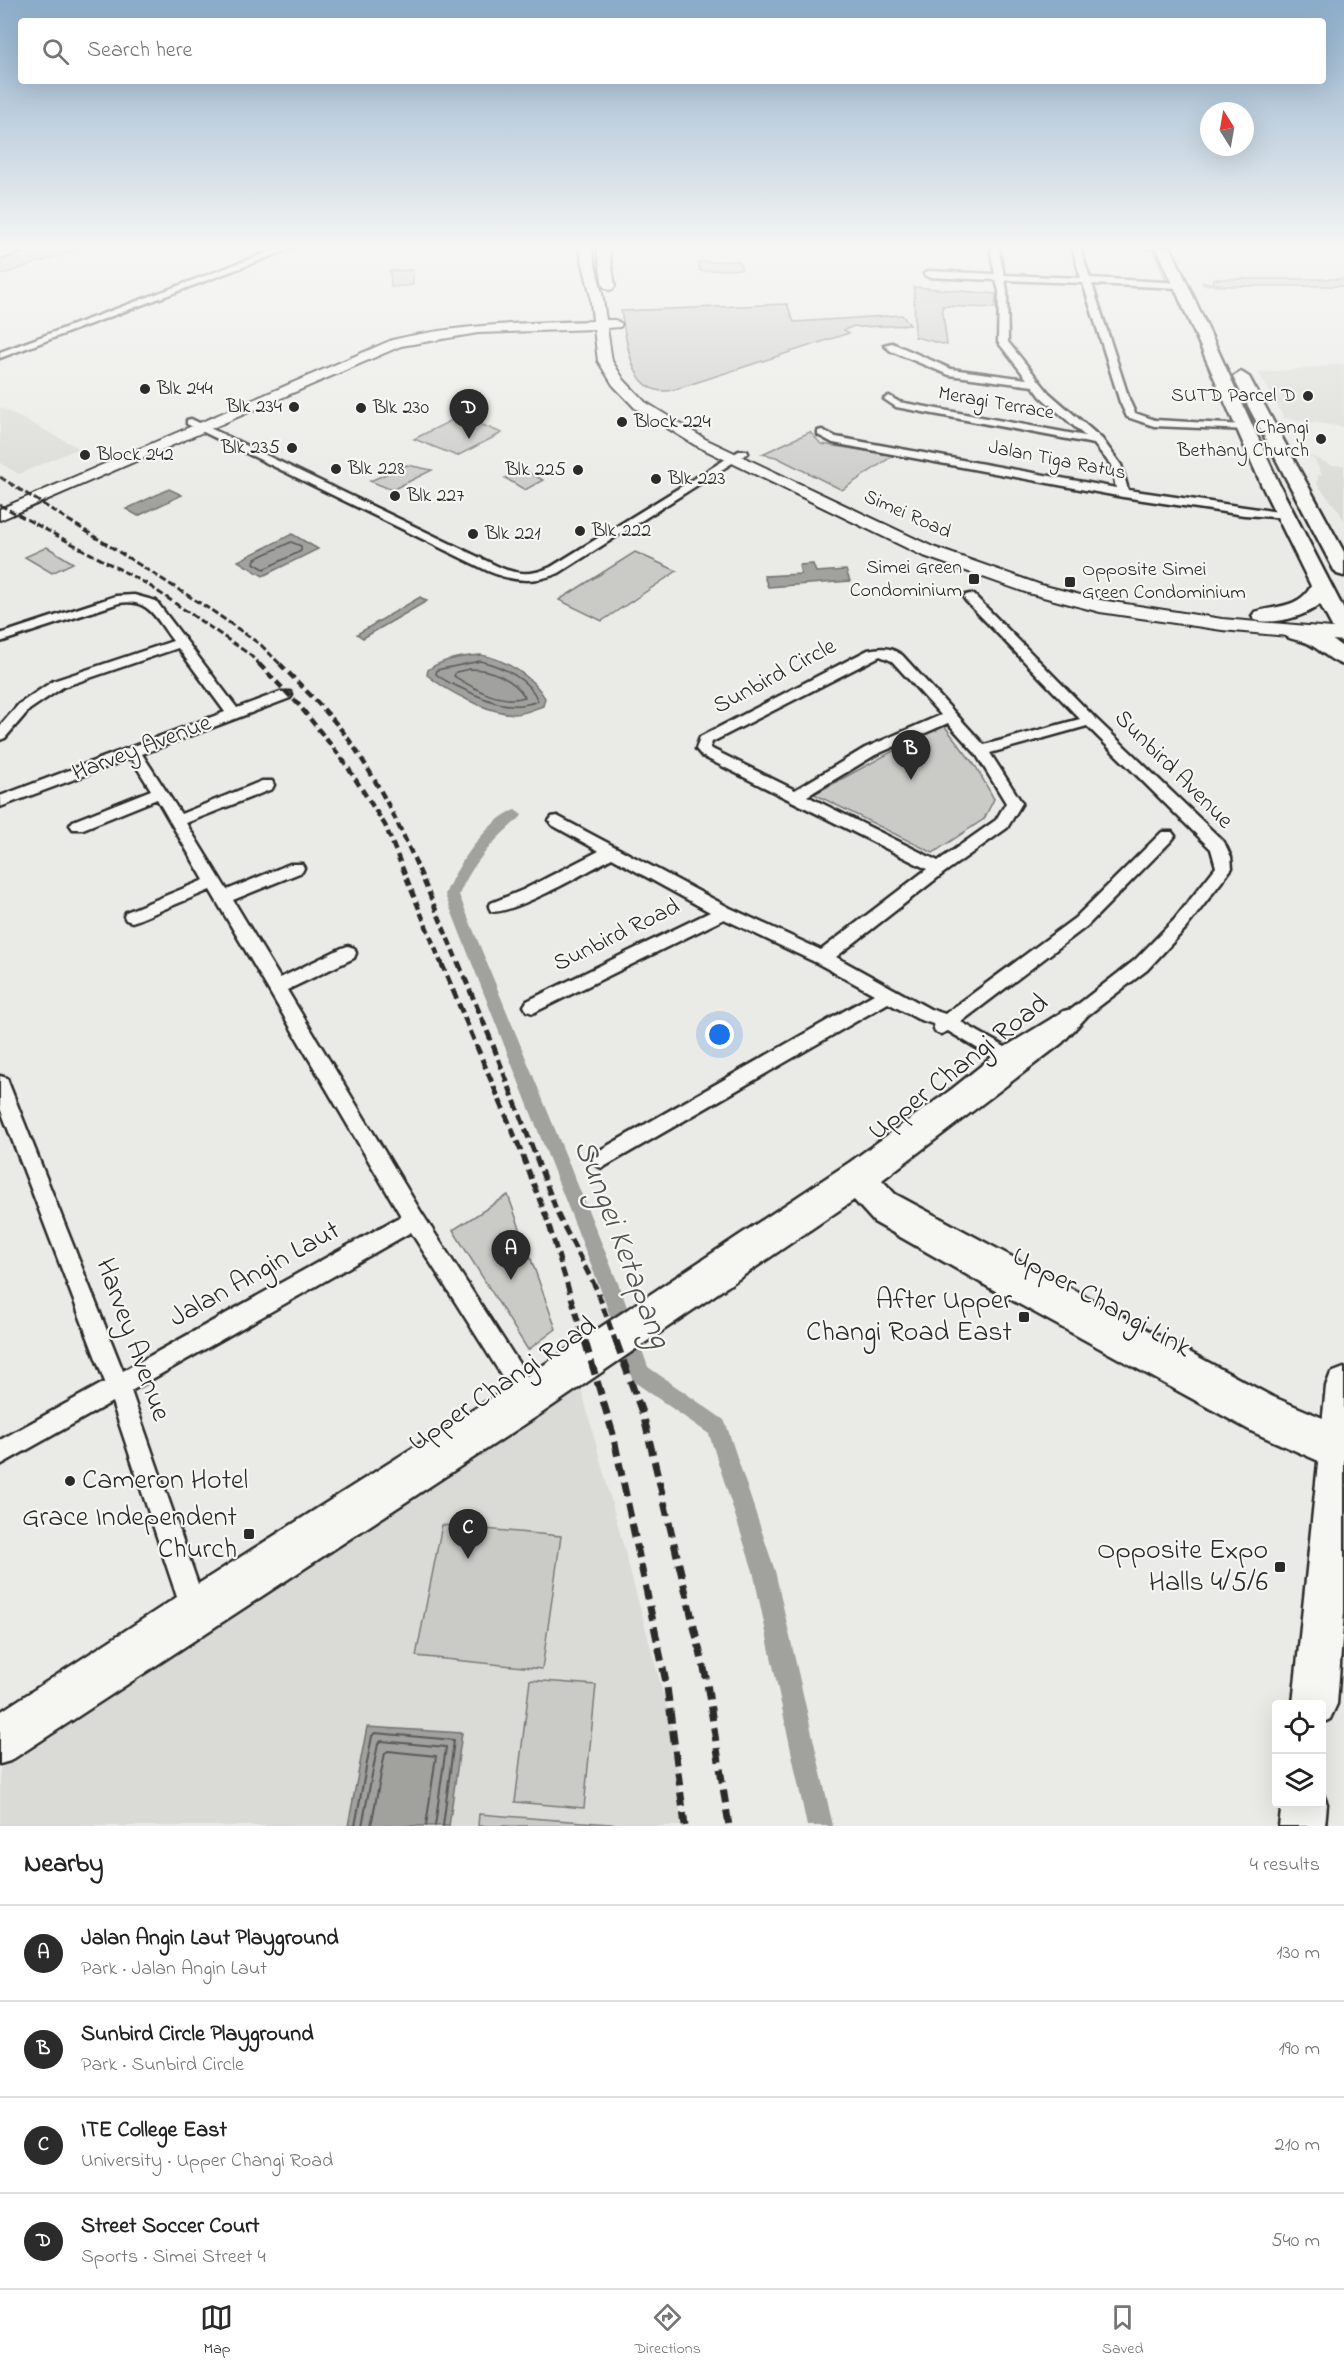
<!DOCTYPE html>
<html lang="en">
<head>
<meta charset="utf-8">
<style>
  :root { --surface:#fff; --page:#f6f6f6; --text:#222; --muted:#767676; --line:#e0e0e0; --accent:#2b2b2b }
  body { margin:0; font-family:"Indie Flower",sans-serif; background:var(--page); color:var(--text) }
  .controls { position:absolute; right:18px; bottom:18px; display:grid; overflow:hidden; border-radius:6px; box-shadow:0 6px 24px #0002 }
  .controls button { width:54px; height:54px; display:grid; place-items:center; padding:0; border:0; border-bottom:2px solid var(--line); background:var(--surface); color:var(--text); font:30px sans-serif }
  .compass { position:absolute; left:1200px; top:102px; width:54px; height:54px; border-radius:50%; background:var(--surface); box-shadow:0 6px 24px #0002; rotate:349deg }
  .you { position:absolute; left:720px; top:1035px; width:21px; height:21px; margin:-15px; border:4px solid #fff; border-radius:50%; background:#1a73e8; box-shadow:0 0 0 9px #1a73e833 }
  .badge { display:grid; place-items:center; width:39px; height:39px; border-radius:50%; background:var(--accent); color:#fff; font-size:20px; font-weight:700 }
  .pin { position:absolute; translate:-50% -50px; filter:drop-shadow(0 2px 3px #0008) }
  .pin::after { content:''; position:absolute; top:32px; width:21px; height:18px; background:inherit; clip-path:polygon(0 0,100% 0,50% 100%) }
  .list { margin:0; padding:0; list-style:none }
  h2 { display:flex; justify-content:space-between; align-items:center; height:78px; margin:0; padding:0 24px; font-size:26px }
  h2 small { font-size:20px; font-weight:400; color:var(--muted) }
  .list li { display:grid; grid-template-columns:39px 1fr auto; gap:18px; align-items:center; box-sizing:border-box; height:96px; padding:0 24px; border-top:2px solid var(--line) }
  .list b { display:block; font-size:22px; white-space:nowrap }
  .list p { margin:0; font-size:20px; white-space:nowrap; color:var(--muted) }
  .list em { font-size:20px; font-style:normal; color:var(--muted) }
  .icon { flex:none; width:33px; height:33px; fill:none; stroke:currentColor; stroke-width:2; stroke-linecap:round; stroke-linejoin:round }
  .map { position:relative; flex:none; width:1344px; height:1826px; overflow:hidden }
  .search { position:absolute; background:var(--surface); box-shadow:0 6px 24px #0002; left:18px; right:18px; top:18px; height:66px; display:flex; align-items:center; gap:15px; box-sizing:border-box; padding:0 21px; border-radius:6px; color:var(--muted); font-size:22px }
  .sheet { height:462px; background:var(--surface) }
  nav { display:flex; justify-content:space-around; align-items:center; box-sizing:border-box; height:84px; border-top:2px solid var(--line); background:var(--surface); font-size:16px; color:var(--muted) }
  nav a { display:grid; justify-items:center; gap:3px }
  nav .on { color:var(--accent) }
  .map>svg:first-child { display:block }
</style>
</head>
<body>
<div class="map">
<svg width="1344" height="1826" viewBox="0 0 1344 1826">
  <rect width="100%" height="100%" fill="#eaeae6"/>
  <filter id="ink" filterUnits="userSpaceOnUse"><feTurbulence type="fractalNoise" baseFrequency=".0167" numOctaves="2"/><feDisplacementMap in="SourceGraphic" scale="12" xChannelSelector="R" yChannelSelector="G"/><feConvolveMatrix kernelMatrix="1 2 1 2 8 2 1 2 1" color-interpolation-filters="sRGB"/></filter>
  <g filter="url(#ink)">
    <!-- built -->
    <path fill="#dadad6" d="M 1344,364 L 1344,427 L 1284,418 L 1259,373 Z
      M 0,407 L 79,448 L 19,474 L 0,463 Z
      M 1305,454 L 1332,465 L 1344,465 L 1344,521 L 1339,511 L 1317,484 L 1318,475 L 1322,475 L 1315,460 Z
      M 578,1377 L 676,1742 L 681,1826 L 0,1826 L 0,1769 Z"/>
    <!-- green -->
    <path fill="#cacac7" stroke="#7a7a79" stroke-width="1.5" d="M 22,248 L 83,248 L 0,275 L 0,255 Z
      M 739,261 L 742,269 L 700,271 L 698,262 Z
      M 413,270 L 413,285 L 391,287 L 390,271 Z
      M 1344,279 L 1344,286 L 1215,286 L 1213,279 Z
      M 914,287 L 996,294 L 995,308 L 942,306 L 947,345 L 915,337 Z
      M 787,304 L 794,322 L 902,315 L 910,325 L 860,327 L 854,326 L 844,330 L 849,333 L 673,390 C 630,400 627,340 621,311 Z
      M 460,416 L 502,433 L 457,456 L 414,439 Z
      M 810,432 L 821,444 L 894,455 L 842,490 L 776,457 L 762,454 Z
      M 407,465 L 432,470 L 392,490 L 370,481 Z
      M 522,469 L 543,480 L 525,490 L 505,478 Z
      M 47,547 L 73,563 L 52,573 L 25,557 Z
      M 635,552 L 677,571 L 602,621 L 559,600 Z
      M 943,724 L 976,767 L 994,799 L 984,819 L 933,853 L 814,794 Z
      M 508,1195 L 556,1329 L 528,1350 L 453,1230 Z
      M 442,1525 L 561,1536 L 542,1669 L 416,1656 Z
      M 530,1680 L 596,1685 L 584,1808 L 515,1802 Z
      M 479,1814 L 622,1825 L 622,1826 L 478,1826 Z"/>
    <!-- water -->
    <path fill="#a1a19e" stroke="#727270" stroke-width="1.5" d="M 169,489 L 182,495 L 138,516 L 126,509 Z
      M 292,534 L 318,549 L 263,576 L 238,561 Z
      M 813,564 L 816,572 L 846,570 L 850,581 L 768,587 L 764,576 L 801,574 L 799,565 Z
      M 420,597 L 427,601 L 363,638 L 357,634 Z
      M 481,655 C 505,659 533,677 545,698 L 543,706 C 534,709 524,714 515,714 C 488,713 448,692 427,675 L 428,670 C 442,659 463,656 481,655 Z
      M 367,1727 L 462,1733 L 449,1826 L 348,1826 Z"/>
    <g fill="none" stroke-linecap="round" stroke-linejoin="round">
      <!-- shore-far1 -->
      <path stroke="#5a5a59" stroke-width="1.5" d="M 291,542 L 301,546 L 301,551 L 264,569 L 254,563 L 255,559 Z
        M 480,661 C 501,666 530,679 538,701 C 511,711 490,702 465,690 C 455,685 445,682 436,674 L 437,670 Z
        M 470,669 C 491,669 514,679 525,697 C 500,705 475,689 454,676 L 456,672 Z"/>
      <!-- shore -->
      <path stroke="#5a5a59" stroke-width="2" d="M 355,1826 L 372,1736 L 375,1733 L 454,1740 L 443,1826
        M 362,1826 L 378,1744 L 381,1741 L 446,1747 L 435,1826
        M 371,1826 L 385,1753 L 388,1751 L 436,1756 L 426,1826"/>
      <!-- stream -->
      <path stroke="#727270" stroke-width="2" d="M 1107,248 L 1154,250 L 1167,281"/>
      <!-- canal -->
      <path fill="#a1a19e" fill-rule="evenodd" d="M 1205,281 L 1224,284 L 1220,286 L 1202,285 L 1202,281 Z
        M 515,810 L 522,815 L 520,818 C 495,838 471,865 459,895 L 622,1293 L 648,1367 L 724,1420 L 727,1427 L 775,1571 L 833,1826 L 807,1826 L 753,1571 L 709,1434 L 633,1381 L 602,1293 L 445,895 C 454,870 488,818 515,810 Z"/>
      <defs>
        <path id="minor" d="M 280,248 L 293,248 L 0,358 L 0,352 Z
          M 990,248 L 998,248 L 1004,275 L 1081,278 L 1072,248 L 1080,248 L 1090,278 L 1184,283 L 1185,285 L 1181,288 L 1092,284 L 1130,402 L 1135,413 L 1155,420 L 1245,425 L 1249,426 L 1249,430 L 1154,426 L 1127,417 L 1120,402 L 1083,283 L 1005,280 L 1007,291 L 1008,342 L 1049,393 L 1102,439 L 1121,465 L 1128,490 L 1286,513 L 1292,516 L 1290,518 L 1244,515 L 1123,497 L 833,443 L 818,435 L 818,431 L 822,430 L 836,437 L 1116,488 L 1111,465 L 1094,444 L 896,407 L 884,399 L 889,396 L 899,402 L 1085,436 L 1041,397 L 1033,386 L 949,375 L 891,351 L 884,345 L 892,343 L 951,369 L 1027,379 L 998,342 L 999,291 L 996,280 L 928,277 L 924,274 L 928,271 L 995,274 Z
          M 191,419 L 497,566 C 516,575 531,576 551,567 L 739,451 L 747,451 L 748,453 L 559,573 C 534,583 514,582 488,571 L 187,424 L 187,420 Z
          M 970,594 L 974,595 L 1095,718 L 1224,842 L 1231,857 L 1232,868 L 1186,928 L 1147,970 L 1088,1015 L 1062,1043 L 882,1180 L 895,1194 L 1271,1396 L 1344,1427 L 1344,1472 L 1253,1432 L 999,1293 L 874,1222 L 854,1200 L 542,1413 L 10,1761 L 0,1764 L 0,1712 L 177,1597 L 112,1402 L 0,1465 L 0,1440 L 105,1382 L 0,1108 L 0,1076 L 7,1078 L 9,1084 L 123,1371 L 401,1216 L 210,890 L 138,920 L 132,922 L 126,920 L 124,916 L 126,912 L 204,880 L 157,799 L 83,829 L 73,829 L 70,825 L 73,821 L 151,790 L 131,758 L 0,807 L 0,796 L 225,712 L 178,648 L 63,687 L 29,710 L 5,738 L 0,740 L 0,726 L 19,704 L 53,681 L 173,641 C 156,619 150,598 119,603 L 0,642 L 0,634 L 116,596 L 134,595 L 156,601 L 237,708 L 280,692 L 290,692 L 292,695 L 290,698 L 142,754 L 181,814 L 262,781 L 272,781 L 274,785 L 272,789 L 186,823 L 227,890 L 290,864 L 302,864 L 304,868 L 302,872 L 233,900 L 280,978 L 342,948 L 348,946 L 354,948 L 356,953 L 354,958 L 287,990 L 421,1212 L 527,1376 L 850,1162 L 952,1089 L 992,1057 L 948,1031 L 941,1034 L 935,1032 L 933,1024 L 918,1019 L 888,1003 L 602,1168 L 595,1165 L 592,1159 L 595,1153 L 874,994 L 817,963 L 724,919 L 533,1013 L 527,1011 L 524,1006 L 527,1001 L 710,912 L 612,858 C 592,869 509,917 491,911 L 489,907 L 491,903 L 523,890 L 599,851 L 552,825 L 549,821 L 552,817 L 557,816 L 730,908 L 821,950 L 927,869 L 702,756 L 696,749 L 700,737 L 868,650 C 881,647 891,647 902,655 L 984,745 L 1080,719 L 966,601 L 964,598 L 966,595 ZM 880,656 L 892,661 L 941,715 L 865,748 L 795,790 L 710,748 L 712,742 ZM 948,723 L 976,754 L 1006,803 L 996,820 L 938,861 L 807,796 L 875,755 ZM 1087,726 L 1211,849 L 1216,867 L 1174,920 L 1135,960 L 1072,1009 L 1064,1011 L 1005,1047 L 961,1022 L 1087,926 L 1172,840 L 1175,836 L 1172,832 L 1162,832 L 1075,918 L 945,1014 L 930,1009 L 836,957 L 945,872 L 1007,828 L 1022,803 L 990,753 ZM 411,1232 L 509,1387 L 198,1584 L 131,1391 Z"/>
        <path id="secondary" d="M 579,248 L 591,248 L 602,293 L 606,320 L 615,320 L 622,324 L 620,327 L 607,328 L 612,361 L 624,380 L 645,402 L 705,439 L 933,547 L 1041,585 L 1100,600 L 1222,619 L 1344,629 L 1344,641 L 1222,630 L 1100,612 L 1028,593 L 921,555 L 695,445 L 635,408 L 613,385 L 598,361 L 594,329 L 478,333 L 401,346 L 0,520 L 0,509 L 392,340 C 458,324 525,323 593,321 L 590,293 Z
          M 597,248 L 609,248 L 615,286 L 613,289 L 609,290 L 603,286 Z"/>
        <path id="primary" d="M 1157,248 L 1171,248 L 1280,486 L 1344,610 L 1344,635 L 1336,634 L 1320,604 C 1305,617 1274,625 1255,620 L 1252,616 L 1255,612 C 1275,606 1300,608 1311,586 L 1262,486 Z
          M 1241,372 L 1249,377 L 1344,552 L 1344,576 L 1337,574 L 1334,570 L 1233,377 Z
          M 1293,626 L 1324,634 L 1344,648 L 1344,665 C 1330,661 1321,650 1309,644 C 1300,639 1288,641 1282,632 L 1285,627 Z
          M 1344,1368 L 1344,1612 L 1337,1704 L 1330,1719 L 1322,1723 L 1322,1704 L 1293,1704 L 1326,1386 L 1331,1373 Z
          M 1322,1792 L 1327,1804 L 1325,1826 L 1279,1826 L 1282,1804 L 1322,1804 Z"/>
        <path id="motorway" d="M 26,248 L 24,251 L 0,259 L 0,249 Z"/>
      </defs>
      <!-- minor casing -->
      <use href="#minor" stroke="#2b2b2b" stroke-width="5"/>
      <!-- secondary casing -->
      <use href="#secondary" stroke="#2b2b2b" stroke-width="4"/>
      <!-- primary casing -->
      <use href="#primary" stroke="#2b2b2b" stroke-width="5"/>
      <!-- motorway casing -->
      <use href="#motorway" stroke="#2b2b2b" stroke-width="4"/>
      <!-- minor -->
      <use href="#minor" fill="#f6f6f2" fill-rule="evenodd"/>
      <!-- secondary -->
      <use href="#secondary" fill="#f6f6f2" fill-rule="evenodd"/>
      <!-- primary -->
      <use href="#primary" fill="#f6f6f2" fill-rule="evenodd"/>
      <!-- motorway -->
      <use href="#motorway" fill="#f6f6f2" fill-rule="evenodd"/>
      <!-- rail-far3 -->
      <path stroke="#2b2b2b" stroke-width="3" stroke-dasharray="7 3" stroke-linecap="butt" d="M 0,477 L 211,610 L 261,645 L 281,665
        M 0,505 L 147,584 L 249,654 L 260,665"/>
      <!-- rail-far2 -->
      <path stroke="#2b2b2b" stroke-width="4.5" stroke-dasharray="8 4.5" stroke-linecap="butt" d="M 259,664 L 299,705 L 343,760 L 385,825 L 441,963
        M 280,664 C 307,692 337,720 358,753 C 401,819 428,892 458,963"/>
      <!-- rail-far1 -->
      <path stroke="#2b2b2b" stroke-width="5" stroke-dasharray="10 5" stroke-linecap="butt" d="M 441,962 L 521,1151 L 548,1222 L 585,1343
        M 458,962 L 493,1045 L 559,1217 L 597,1290 L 616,1343"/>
      <!-- rail -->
      <path stroke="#2b2b2b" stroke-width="7" stroke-dasharray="14 7" stroke-linecap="butt" d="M 585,1341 L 613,1434 L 667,1687 L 685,1826
        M 616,1341 L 644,1418 L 706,1677 L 729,1826"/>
    </g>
  </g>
  <!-- sky -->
  <linearGradient id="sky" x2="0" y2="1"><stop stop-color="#8bacca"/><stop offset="0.49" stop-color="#f6f6f4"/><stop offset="1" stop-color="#f6f6f4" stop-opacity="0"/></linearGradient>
  <rect width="1344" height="504" fill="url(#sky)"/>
  <!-- markers -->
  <g fill="#2b2b2b" stroke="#f6f6f2" stroke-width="2">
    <circle cx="145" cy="389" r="6"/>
    <circle cx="1308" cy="396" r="6"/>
    <circle cx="294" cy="407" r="6"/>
    <circle cx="361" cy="408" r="6"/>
    <circle cx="622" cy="422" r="6"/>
    <circle cx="1321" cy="439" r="6"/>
    <circle cx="292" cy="448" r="6"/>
    <circle cx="85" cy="455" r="6"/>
    <circle cx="336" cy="469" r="6"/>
    <circle cx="578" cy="470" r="6"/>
    <circle cx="656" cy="479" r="6"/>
    <circle cx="395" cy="496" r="6"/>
    <circle cx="580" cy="531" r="6"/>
    <circle cx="473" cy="534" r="6"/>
    <rect x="968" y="573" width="12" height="12" rx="3"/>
    <rect x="1064" y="576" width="12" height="12" rx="3"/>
    <rect x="1018" y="1311" width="12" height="12" rx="3"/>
    <circle cx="70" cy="1481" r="6"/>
    <rect x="243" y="1528" width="12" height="12" rx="3"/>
    <rect x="1274" y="1561" width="12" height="12" rx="3"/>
  </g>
  <g text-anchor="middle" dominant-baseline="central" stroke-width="4.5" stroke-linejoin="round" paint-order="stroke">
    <!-- far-poi labels -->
    <g font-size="20" fill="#2b2b2b" stroke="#f6f6f2" text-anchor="start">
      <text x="157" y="389">Blk 244</text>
      <text x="1296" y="396" text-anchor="end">SUTD Parcel D</text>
      <text x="282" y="407" text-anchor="end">Blk 234</text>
      <text x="373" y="408">Blk 230</text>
      <text x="634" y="422">Block 224</text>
      <text x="1309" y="428" text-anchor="end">Changi<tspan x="1309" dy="23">Bethany Church</tspan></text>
      <text x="280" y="448" text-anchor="end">Blk 235</text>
      <text x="97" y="455">Block 242</text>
      <text x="348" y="469">Blk 228</text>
      <text x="566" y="470" text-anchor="end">Blk 225</text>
      <text x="668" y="479">Blk 223</text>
      <text x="407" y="496">Blk 227</text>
      <text x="592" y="531">Blk 222</text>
      <text x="485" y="534">Blk 221</text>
      <text x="962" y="568" text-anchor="end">Simei Green<tspan x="962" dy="23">Condominium</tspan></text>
      <text x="1082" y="570">Opposite Simei<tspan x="1082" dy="23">Green Condominium</tspan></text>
    </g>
    <!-- far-street labels -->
    <g font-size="20" fill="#2b2b2b" stroke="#f6f6f2">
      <text transform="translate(996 404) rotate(10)">Meragi Terrace</text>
      <text transform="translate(1057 461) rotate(11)">Jalan Tiga Ratus</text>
      <text transform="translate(907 515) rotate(24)">Simei Road</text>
    </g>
    <!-- street labels -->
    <g font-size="24" fill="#2b2b2b" stroke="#f6f6f2">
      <text transform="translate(775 677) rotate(-28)">Sunbird Circle</text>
      <text transform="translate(142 749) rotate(-21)">Harvey Avenue</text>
      <text transform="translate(1173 770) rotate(45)">Sunbird Avenue</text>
      <text transform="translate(617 936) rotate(-26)">Sunbird Road</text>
    </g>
    <!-- near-street labels -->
    <g font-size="28" fill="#2b2b2b" stroke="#f6f6f2">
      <text transform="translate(959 1068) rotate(-38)">Upper Changi Road</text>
      <text transform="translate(255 1275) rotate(-29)">Jalan Angin Laut</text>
      <text transform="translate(1101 1303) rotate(29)">Upper Changi Link</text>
      <text transform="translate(132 1340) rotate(70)">Harvey Avenue</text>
      <text transform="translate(503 1385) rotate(-34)">Upper Changi Road</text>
    </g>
    <!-- near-poi labels -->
    <g font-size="28" fill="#2b2b2b" stroke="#f6f6f2" text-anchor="end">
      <text x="1012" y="1301">After Upper<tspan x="1012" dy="32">Changi Road East</tspan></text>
      <text x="82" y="1481" text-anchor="start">Cameron Hotel</text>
      <text x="237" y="1518">Grace Independent<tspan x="237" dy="32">Church</tspan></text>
      <text x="1268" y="1551">Opposite Expo<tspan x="1268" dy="32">Halls 4/5/6</tspan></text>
    </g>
    <!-- near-water labels -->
    <g font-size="32" font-style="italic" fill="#545453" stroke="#f6f6f2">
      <text transform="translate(621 1244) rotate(69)">Sungei Ketapang</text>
    </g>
  </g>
</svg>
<div class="controls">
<button><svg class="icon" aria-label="locate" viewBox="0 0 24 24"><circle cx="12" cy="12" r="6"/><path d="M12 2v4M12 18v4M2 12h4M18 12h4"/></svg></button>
<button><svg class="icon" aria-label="layers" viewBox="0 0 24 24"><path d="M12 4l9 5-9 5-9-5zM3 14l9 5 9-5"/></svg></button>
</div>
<svg class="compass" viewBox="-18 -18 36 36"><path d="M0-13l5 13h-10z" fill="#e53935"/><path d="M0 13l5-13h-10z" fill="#767676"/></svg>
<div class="you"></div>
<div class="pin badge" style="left:511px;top:1280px">A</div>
<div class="pin badge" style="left:911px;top:780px">B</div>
<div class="pin badge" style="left:468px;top:1559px">C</div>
<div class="pin badge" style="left:469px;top:439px">D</div>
<div class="search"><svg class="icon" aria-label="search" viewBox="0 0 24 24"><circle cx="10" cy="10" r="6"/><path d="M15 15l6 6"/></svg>Search here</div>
</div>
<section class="sheet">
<h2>Nearby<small>4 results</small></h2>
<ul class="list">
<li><span class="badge">A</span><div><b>Jalan Angin Laut Playground</b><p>Park · Jalan Angin Laut</p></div><em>130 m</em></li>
<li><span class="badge">B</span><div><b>Sunbird Circle Playground</b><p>Park · Sunbird Circle</p></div><em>190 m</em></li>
<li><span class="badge">C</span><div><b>ITE College East</b><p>University · Upper Changi Road</p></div><em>210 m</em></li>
<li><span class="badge">D</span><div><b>Street Soccer Court</b><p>Sports · Simei Street 4</p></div><em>540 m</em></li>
</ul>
</section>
<nav>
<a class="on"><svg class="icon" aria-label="map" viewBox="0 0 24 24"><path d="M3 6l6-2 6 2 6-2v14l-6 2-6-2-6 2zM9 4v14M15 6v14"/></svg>Map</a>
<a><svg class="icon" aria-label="directions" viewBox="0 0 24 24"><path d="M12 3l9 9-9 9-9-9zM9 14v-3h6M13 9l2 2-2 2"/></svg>Directions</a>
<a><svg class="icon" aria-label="saved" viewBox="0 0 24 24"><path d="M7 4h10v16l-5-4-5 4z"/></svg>Saved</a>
</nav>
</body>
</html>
